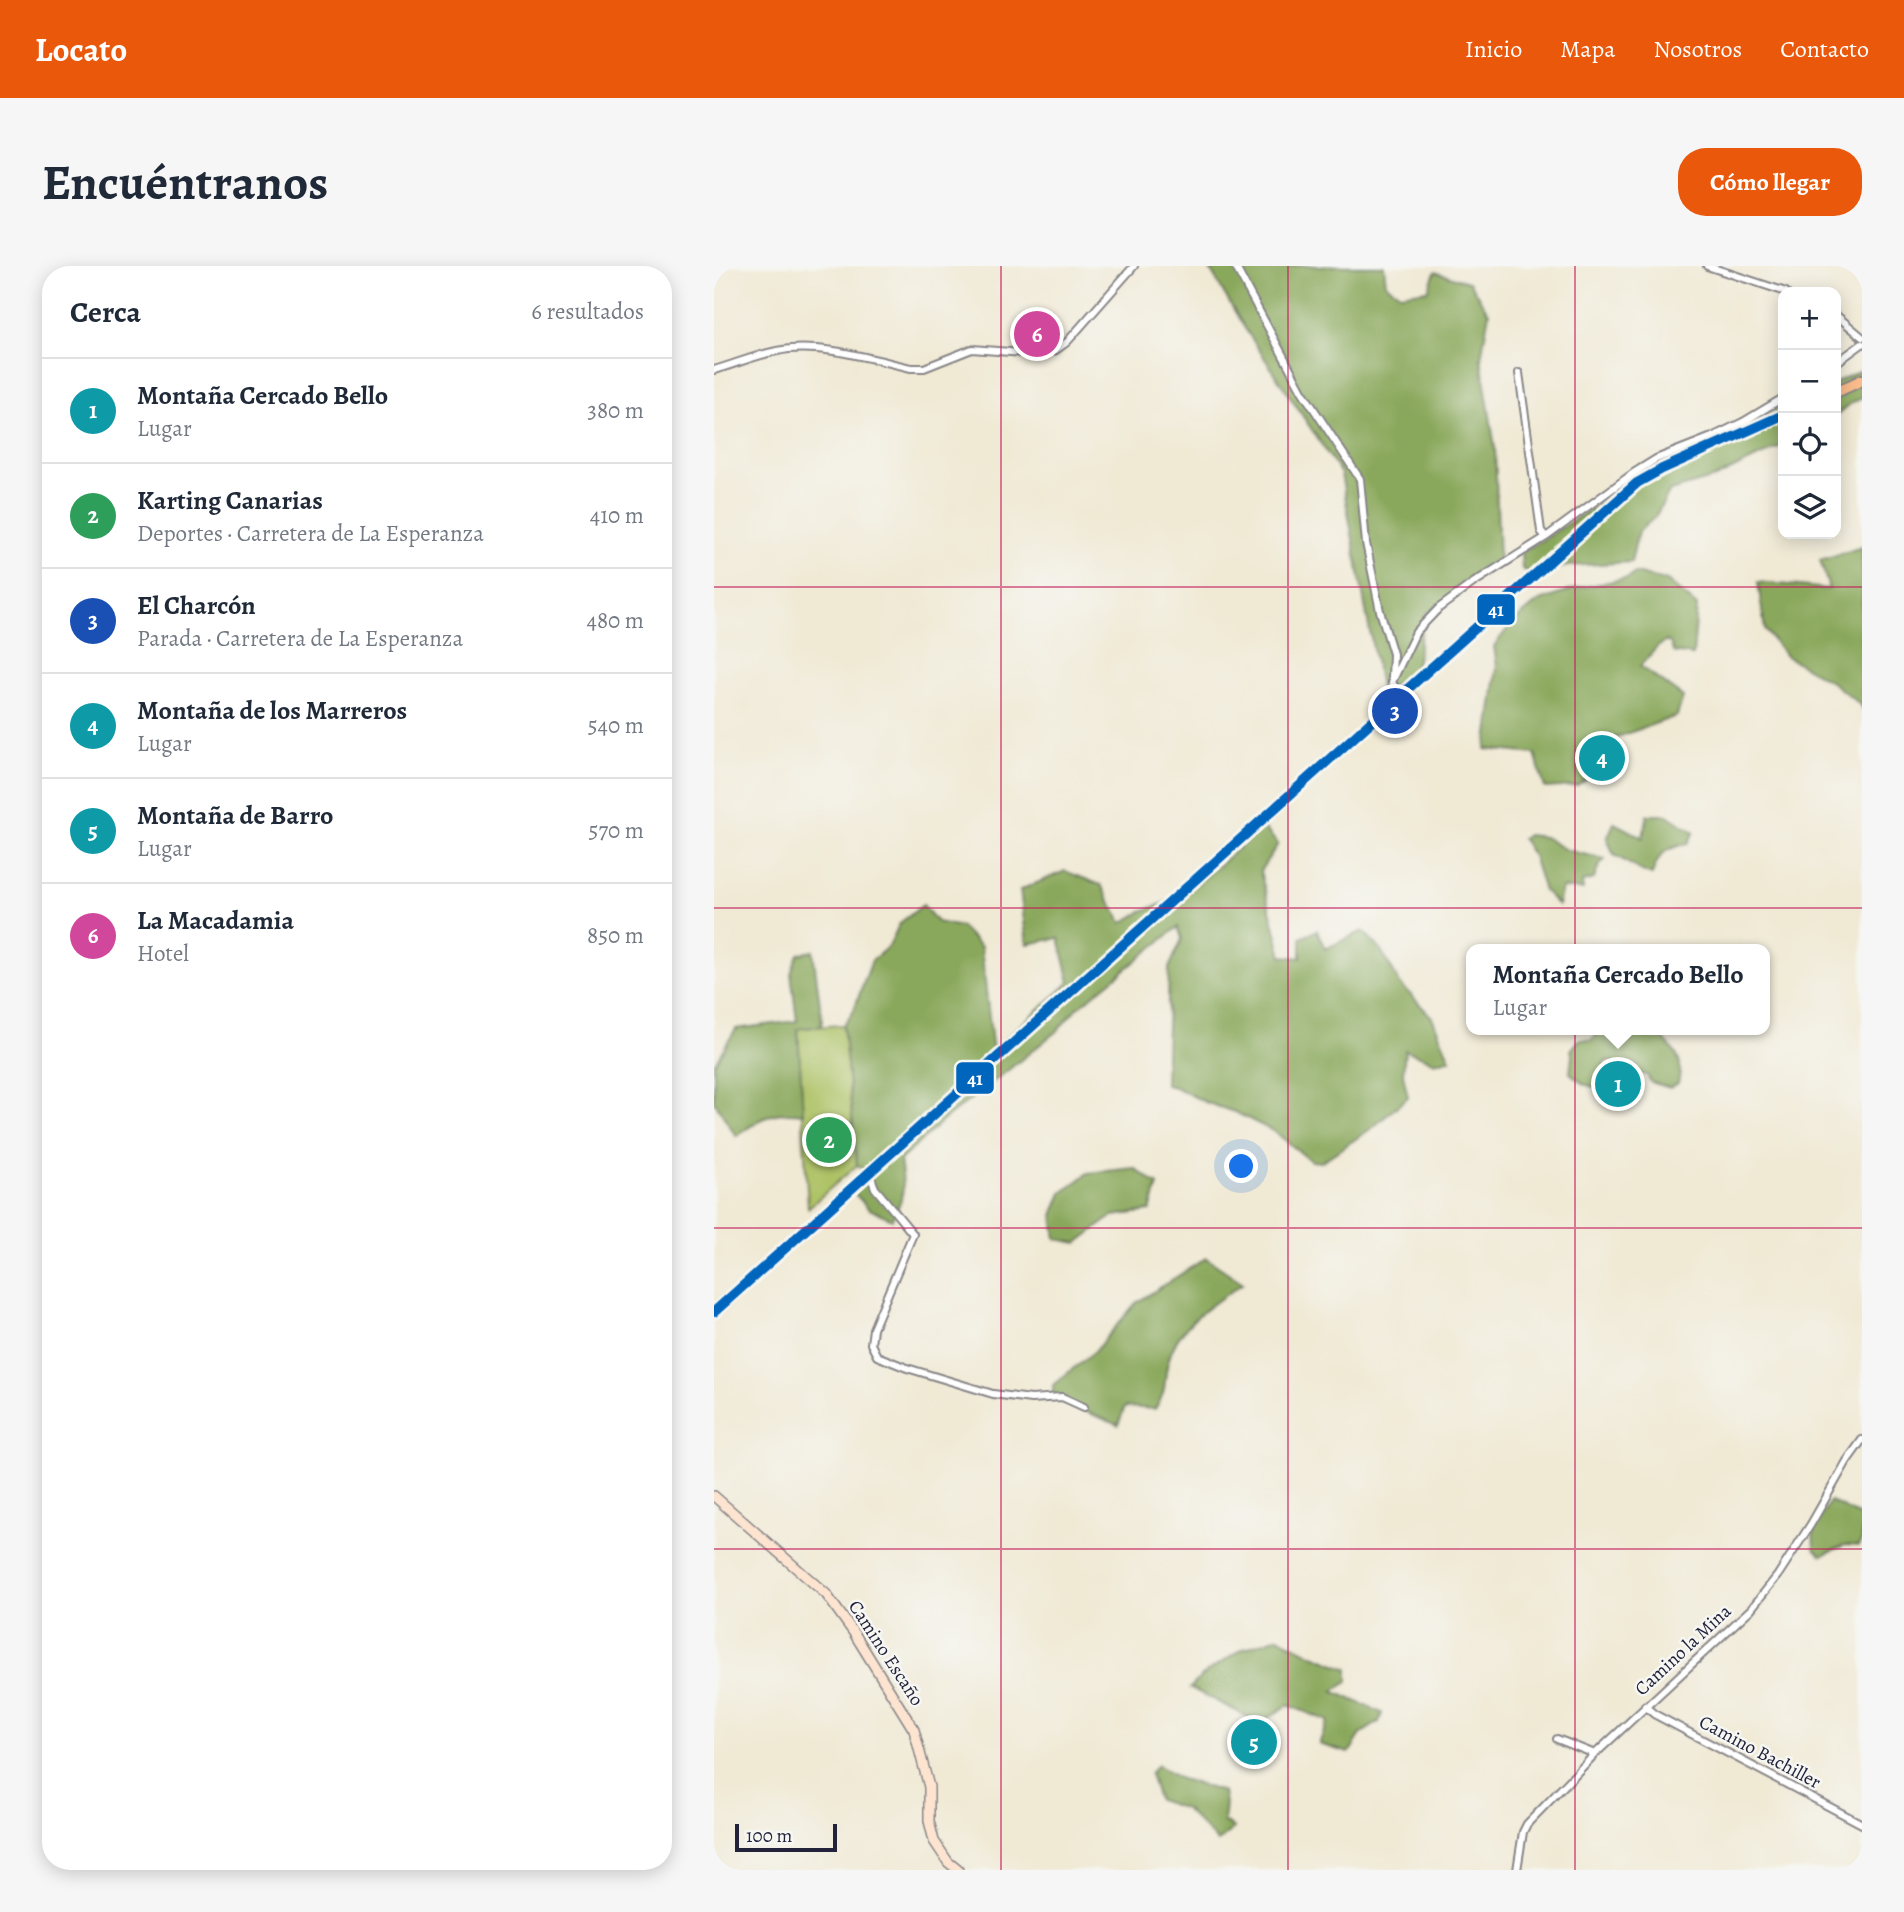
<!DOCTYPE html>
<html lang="es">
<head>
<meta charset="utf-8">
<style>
  :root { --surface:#fff; --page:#f6f6f7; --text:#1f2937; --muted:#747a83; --line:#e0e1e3; --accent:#ea580c }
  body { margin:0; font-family:Alegreya,serif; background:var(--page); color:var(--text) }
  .controls { position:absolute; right:21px; top:21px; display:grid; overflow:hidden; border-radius:14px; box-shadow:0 4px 18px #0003 }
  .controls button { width:63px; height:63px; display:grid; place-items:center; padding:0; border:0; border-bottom:2px solid var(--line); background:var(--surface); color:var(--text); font:35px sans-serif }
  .scale { position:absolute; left:21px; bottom:18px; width:102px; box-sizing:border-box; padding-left:7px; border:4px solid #22223b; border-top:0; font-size:19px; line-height:24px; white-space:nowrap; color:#22223b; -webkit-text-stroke:5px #f6f6f2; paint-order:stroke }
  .you { position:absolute; left:528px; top:901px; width:24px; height:24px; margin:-18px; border:5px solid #fff; border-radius:50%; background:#1a73e8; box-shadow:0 0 0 10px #1a73e833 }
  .badge { display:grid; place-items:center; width:46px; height:46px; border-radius:50%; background:var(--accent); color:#fff; font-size:23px; font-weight:700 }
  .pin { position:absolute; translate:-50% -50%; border:4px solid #fff; box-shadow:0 2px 7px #0006 }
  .popup { position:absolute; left:752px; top:678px; width:304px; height:91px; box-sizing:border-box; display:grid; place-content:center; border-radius:14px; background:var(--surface); filter:drop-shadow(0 2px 5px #0005); font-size:23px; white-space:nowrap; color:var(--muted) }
  .popup b { font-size:26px; color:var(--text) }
  .popup::after { content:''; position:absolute; left:50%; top:100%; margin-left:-14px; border:14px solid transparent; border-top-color:var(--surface) }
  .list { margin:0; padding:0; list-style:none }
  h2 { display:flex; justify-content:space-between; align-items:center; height:91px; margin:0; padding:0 28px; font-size:30px }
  h2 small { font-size:23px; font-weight:400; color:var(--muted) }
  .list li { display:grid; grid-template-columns:46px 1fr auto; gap:21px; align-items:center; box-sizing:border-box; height:105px; padding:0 28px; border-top:2px solid var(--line) }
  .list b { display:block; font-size:26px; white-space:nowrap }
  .list p { margin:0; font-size:23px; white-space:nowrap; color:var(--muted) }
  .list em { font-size:23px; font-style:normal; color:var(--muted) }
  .icon { flex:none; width:38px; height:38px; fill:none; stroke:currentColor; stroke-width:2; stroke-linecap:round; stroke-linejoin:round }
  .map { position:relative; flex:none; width:1148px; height:1604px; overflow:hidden; border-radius:28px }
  header { display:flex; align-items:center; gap:42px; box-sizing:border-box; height:98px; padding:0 35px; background:var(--accent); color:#fff }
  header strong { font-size:33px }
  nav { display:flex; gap:38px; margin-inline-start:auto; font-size:24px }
  .intro { display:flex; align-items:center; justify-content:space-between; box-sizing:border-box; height:168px; padding:0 42px }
  h1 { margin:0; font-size:49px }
  .button { padding:18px 32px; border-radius:28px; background:var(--accent); color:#fff; font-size:24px; font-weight:700 }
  main { display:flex; gap:42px; padding:0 42px }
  aside { flex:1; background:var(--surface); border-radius:28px; box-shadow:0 4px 18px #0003 }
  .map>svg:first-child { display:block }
</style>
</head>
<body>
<header>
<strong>Locato</strong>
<nav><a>Inicio</a><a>Mapa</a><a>Nosotros</a><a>Contacto</a></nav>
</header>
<div class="intro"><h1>Encuéntranos</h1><a class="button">Cómo llegar</a></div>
<main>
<aside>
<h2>Cerca<small>6 resultados</small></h2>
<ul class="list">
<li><span class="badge" style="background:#0f9aa8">1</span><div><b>Montaña Cercado Bello</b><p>Lugar</p></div><em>380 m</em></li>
<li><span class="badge" style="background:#2e9e5b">2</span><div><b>Karting Canarias</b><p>Deportes · Carretera de La Esperanza</p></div><em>410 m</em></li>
<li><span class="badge" style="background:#1a4fb4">3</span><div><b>El Charcón</b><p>Parada · Carretera de La Esperanza</p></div><em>480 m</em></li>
<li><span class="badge" style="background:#0f9aa8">4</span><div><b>Montaña de los Marreros</b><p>Lugar</p></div><em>540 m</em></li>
<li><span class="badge" style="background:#0f9aa8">5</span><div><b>Montaña de Barro</b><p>Lugar</p></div><em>570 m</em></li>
<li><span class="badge" style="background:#d1479c">6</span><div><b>La Macadamia</b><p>Hotel</p></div><em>850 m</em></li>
</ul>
</aside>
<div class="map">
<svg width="1148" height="1604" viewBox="0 0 1148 1604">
  <rect width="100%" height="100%" fill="#f6f6f2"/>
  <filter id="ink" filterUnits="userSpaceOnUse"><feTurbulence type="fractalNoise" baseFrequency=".0143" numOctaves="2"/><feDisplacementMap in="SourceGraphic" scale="14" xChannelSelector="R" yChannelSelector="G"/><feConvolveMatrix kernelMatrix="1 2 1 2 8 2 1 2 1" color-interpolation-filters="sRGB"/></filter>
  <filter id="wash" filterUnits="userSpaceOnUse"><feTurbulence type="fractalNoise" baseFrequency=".00686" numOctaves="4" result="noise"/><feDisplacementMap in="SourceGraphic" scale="28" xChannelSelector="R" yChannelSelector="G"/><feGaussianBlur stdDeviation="1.57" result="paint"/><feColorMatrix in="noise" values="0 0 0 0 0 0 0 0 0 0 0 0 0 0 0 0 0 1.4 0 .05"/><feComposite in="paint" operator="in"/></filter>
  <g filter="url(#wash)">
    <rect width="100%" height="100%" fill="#f0e9d4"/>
    <!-- green -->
    <path fill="#aec266" stroke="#687250" stroke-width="2" d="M 129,759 L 143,899 L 94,942 L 84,762 Z"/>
    <!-- forest -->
    <path fill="#8aa85b" stroke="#56654b" stroke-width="2" d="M 494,0 L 670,0 L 672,18 L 686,28 L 714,24 L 721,6 L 755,16 L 775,47 L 767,92 L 781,182 L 785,294 L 755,314 L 710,350 L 701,406 L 667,427 L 627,208 L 530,61 Z
      M 1148,104 L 1148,132 L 1136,138 L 1122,150 L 1122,116 Z
      M 1069,141 L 1069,179 L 1001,212 L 956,225 L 941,251 L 924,266 L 917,296 L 854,300 L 815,306 L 808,303 L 807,287 L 883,239 L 917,215 L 939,213 Z
      M 1148,281 L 1148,442 L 1144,437 L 1119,417 L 1072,390 L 1051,364 L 1044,316 L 1115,323 L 1106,294 Z
      M 921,307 L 953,315 L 983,340 L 979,389 L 959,386 L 957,378 L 953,375 L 943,381 L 926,400 L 969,431 L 963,450 L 895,474 L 896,487 L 889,502 L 863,520 L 831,522 L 821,488 L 772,483 L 783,401 L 780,380 L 798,357 L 824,336 L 860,323 L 914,312 Z
      M 933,549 L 953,549 L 980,566 L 974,577 C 952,583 945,585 938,609 C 924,605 913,595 900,589 L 893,573 L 900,557 L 929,572 Z
      M 549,561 L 564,578 L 546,605 L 568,690 L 587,692 L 587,672 L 603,664 L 611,683 L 649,665 L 667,684 L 686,718 L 718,751 L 736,793 L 721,796 L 691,784 L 689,808 L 694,831 L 658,862 L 607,896 L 597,895 L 561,866 L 523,847 L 491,836 L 461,821 L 451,819 L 455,702 L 468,673 L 464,661 L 361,744 L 344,764 L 288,809 L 232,852 L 186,894 C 190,922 192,928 178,953 L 155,943 L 141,928 L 151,905 L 143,899 L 129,759 L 139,746 L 158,694 L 175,680 L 186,657 L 209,639 L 223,656 L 247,661 L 267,681 L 279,786 L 302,763 L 356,716 L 345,672 L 313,678 L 306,624 L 351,605 L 387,619 L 408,657 L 431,644 L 468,631 Z
      M 813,569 L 830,571 L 852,584 L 891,593 L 885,600 L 880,613 L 868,616 L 869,624 L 848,622 L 844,639 L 830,625 L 819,590 L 808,573 Z
      M 99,685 L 108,754 L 107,760 L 84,763 L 89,848 C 55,844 49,852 22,870 L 0,835 L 0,798 L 22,763 L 83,755 L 77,707 L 84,688 Z
      M 888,764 L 916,764 L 936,771 L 944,770 L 949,772 L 962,788 L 966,798 L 966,808 L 964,817 L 956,822 L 936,816 L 933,809 C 918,807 906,796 892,795 L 890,798 L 891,810 L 883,822 L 870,818 L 856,807 L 858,788 L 857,784 L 866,773 L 877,774 Z
      M 420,902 L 444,919 L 436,945 L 399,950 L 363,977 L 342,973 L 339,949 L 348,927 L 374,907 Z
      M 492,992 L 529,1017 C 499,1038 463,1058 454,1096 C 449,1115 454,1125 441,1143 L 411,1141 L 404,1159 L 339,1132 L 339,1119 L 381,1085 L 422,1037 Z
      M 1116,1235 L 1148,1251 L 1148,1273 L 1144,1280 L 1131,1279 L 1108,1289 L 1100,1283 L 1099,1263 Z
      M 564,1371 L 599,1389 L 634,1403 L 634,1416 L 619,1425 L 668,1447 L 665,1456 L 648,1467 L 635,1487 L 605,1478 L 614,1455 L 574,1439 L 546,1457 L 476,1422 L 491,1407 L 529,1383 Z
      M 443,1499 L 464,1512 L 509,1526 L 511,1537 L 509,1556 L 520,1562 L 504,1576 L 471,1543 L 444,1534 L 436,1508 Z"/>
  </g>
  <g filter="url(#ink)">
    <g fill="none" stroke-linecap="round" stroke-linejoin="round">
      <defs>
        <path id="minor" d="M 521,0 L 588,125 L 646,213 L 652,277 L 666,345 L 679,388 L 678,411
          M 993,0 L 1072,26
          M 1122,49 L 1148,71
          M 1122,97 L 1148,78
          M 0,104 C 21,98 42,89 63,85 C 103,76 157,93 197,102 L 210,102 L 258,83 L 323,88 L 342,84 L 353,76 L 420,0
          M 805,107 L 827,265 L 832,271
          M 686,430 L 678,416 L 702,366 L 725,342 L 759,317 L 832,271 L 921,206 L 942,193 L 998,171 L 1029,156 L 1069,132
          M 155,906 L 161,922 L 199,968 L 159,1063 L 157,1078 L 163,1090 L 193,1102 L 279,1128 L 317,1133 L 348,1131 L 370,1141
          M 931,1440 L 940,1448 L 1148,1558
          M 843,1473 L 881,1488
          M 803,1604 L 809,1566 L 813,1558 L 881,1488 L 1037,1343 L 1064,1309 L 1097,1258 L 1133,1195 L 1148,1174"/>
        <path id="secondary" d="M 0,1230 L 112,1328 L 140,1367 L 200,1464 L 215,1521 L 215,1555 L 220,1575 L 234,1596 L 244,1604"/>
        <path id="primary" d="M 1122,126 L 1148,114
          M 0,1046 L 923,217 L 948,203 L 1069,149"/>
      </defs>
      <!-- minor casing -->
      <use href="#minor" stroke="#898688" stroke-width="10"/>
      <!-- secondary casing -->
      <use href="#secondary" stroke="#898688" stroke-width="12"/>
      <!-- primary casing -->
      <use href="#primary" stroke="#898688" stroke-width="14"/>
      <!-- minor -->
      <use href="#minor" stroke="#fff" stroke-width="6"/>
      <!-- secondary -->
      <use href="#secondary" stroke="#fde4d1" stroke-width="9"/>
      <!-- primary -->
      <use href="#primary" stroke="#fabc8b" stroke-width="10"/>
      <defs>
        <path id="bus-1" d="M 0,1046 L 923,217 L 948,203 L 1069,149"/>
      </defs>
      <!-- bus-1 casing -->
      <use href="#bus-1" stroke="#f6f6f2" stroke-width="16"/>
      <!-- bus-1 -->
      <use href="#bus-1" stroke="#0065bd" stroke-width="10"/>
    </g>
  </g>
  <!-- grid -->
  <path fill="none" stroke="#c2185b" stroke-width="2" stroke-opacity="0.55" d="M 287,0 L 287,1604M 574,0 L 574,1604M 861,0 L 861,1604M 0,321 L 1148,321M 0,642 L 1148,642M 0,962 L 1148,962M 0,1283 L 1148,1283"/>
  <g text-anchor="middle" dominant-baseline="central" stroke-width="5" stroke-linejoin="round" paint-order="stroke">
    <!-- street labels -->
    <g font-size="19" fill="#22223b" stroke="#f6f6f2">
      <text transform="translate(969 1384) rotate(-43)">Camino la Mina</text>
      <text transform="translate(172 1387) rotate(57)">Camino Escaño</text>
      <text transform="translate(1046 1486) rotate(28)">Camino Bachiller</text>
    </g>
  </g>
  <g stroke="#f6f6f2" stroke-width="2.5">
    <rect x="762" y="327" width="40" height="33" rx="7" fill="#0065bd"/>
    <rect x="241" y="795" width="40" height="34" rx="7" fill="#0065bd"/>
  </g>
  <g font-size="19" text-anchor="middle" font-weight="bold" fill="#fff">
    <text x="782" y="350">41</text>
    <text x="261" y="819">41</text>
  </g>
</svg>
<div class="controls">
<button>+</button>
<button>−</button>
<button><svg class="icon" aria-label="locate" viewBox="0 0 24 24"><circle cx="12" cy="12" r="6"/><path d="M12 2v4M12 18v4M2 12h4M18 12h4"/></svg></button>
<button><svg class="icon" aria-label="layers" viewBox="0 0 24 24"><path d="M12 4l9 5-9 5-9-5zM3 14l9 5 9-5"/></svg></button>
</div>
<div class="scale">100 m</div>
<div class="you"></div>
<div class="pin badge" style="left:904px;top:818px;background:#0f9aa8">1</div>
<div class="popup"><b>Montaña Cercado Bello</b>Lugar</div>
<div class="pin badge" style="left:115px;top:874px;background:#2e9e5b">2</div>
<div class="pin badge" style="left:681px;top:445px;background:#1a4fb4">3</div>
<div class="pin badge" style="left:888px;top:492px;background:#0f9aa8">4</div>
<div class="pin badge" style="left:540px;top:1476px;background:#0f9aa8">5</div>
<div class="pin badge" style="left:323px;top:68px;background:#d1479c">6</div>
</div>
</main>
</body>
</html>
